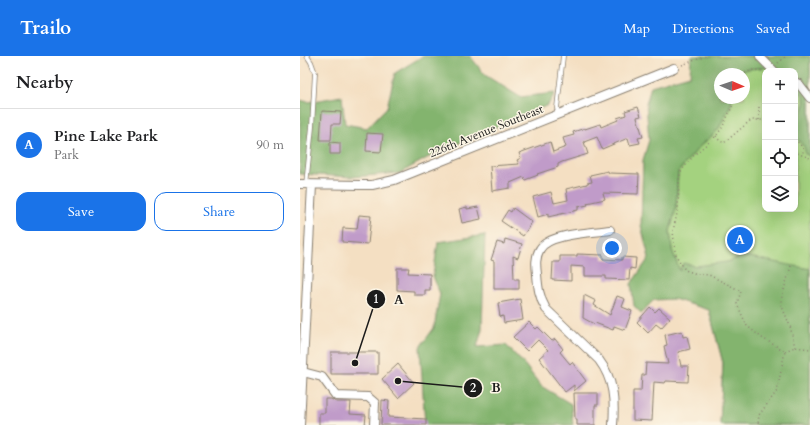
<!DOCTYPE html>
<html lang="en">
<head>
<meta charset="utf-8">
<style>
  :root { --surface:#fff; --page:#f2f2f2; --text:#202124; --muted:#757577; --line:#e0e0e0; --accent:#1a73e8 }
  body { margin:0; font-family:Cardo,serif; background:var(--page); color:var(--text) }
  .controls { position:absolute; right:12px; top:12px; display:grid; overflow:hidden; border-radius:8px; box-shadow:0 4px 16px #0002 }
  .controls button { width:36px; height:36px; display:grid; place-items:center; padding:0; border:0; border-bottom:1px solid var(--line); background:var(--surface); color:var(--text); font:20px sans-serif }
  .compass { position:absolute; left:414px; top:12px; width:36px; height:36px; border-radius:50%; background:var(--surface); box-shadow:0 4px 16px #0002; rotate:92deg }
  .you { position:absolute; left:312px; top:192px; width:14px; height:14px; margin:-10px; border:3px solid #fff; border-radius:50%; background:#1a73e8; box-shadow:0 0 0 6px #1a73e833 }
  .badge { display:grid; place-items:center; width:26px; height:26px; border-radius:50%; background:var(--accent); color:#fff; font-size:13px; font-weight:700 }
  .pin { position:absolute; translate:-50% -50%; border:2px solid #fff; box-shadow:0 1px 4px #0006 }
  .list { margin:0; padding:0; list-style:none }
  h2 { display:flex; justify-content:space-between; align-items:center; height:52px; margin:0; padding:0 16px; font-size:17px }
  h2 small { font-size:13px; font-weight:400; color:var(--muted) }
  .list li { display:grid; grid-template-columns:26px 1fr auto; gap:12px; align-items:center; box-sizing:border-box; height:72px; padding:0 16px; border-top:1px solid var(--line) }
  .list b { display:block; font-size:15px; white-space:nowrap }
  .list p { margin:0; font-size:13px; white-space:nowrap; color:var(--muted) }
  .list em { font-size:13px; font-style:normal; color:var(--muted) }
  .actions { display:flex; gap:8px; padding:12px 16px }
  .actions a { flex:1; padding:9px 0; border:1px solid var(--accent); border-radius:12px; text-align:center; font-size:14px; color:var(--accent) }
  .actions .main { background:var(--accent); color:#fff }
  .icon { flex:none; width:22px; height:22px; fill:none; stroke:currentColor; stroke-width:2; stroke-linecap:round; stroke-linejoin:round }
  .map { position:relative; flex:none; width:510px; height:369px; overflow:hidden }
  header { display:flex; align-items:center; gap:24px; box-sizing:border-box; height:56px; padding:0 20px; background:var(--accent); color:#fff }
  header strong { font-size:19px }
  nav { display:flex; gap:22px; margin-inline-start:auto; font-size:14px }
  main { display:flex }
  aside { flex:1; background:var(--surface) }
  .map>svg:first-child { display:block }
</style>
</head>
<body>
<header>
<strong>Trailo</strong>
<nav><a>Map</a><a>Directions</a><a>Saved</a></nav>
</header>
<main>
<aside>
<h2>Nearby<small></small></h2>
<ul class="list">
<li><span class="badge">A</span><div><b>Pine Lake Park</b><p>Park</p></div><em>90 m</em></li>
</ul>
<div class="actions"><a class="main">Save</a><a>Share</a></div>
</aside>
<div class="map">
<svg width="510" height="369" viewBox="0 0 510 369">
  <rect width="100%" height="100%" fill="#fcf5e5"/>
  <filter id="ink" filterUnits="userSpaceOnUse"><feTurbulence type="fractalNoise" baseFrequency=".025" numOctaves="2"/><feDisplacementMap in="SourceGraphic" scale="8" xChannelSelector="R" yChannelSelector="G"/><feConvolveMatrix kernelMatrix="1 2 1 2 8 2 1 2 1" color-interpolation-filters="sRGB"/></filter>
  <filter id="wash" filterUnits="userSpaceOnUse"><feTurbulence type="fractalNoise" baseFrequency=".012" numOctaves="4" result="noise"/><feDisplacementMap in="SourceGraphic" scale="16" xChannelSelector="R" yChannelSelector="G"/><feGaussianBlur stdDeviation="0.9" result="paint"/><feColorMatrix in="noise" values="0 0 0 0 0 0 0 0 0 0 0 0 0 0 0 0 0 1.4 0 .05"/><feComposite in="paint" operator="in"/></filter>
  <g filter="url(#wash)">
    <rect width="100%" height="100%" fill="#f4dfc2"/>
    <!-- green -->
    <path fill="#a4d27f" stroke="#60774e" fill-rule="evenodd" d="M 434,0 L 510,0 L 510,369 L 420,369 L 423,307 L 409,254 L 380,215 L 376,206 L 372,194 L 370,175 L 376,152 L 378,116 L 400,90 L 414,78 L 419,72 L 431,48 L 432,42 L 444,42 L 444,18 L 433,18 ZM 465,15 L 495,15 L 495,153 L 465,153 Z"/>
    <!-- forest -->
    <path fill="#83b46e" stroke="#506845" d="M 123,0 L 170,0 L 185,19 L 220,41 L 255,37 L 248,49 L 136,97 L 100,117 L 52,121 L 0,118 L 0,44 L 8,46 L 42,40 L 45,68 L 67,72 L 87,51 L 95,17 Z
      M 391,0 L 510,0 L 510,100 L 505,98 L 505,92 L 495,80 L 495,65 C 503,58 506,49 504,39 L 495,34 L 495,15 L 477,15 L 471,11 L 449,13 L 433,18 L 420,18 L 420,42 L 432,42 L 431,48 L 419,72 L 414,78 L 400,90 L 378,116 L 376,152 L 370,175 L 372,194 L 380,215 L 383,207 L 396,210 L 427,206 L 444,200 L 510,213 L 510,369 L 420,369 L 423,307 L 409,254 L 374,243 L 354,244 L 341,257 L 334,250 L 331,228 L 349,202 L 341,169 L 343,104 L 349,84 L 346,48 L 351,30 L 390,19 Z
      M 185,179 L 182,273 L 177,291 L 206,289 L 225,309 L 241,330 L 271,348 L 273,369 L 125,369 L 120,291 L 134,272 L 140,238 L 133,220 L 138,186 Z"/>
    <g id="blocks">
      <!-- building -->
      <path fill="#c09bc9" d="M 338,51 L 341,60 L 337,61 L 343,81 L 338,82 L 340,87 L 330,89 L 328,82 L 302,93 L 297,81 L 284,86 L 288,98 L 262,106 L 258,108 L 258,111 L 237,118 L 238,119 L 225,124 L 224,121 L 210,127 L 210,132 L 192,135 L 190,110 L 219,108 L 217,104 L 221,102 L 219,97 L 250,86 L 253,96 L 266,91 L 263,82 L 274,79 L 273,76 L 285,72 L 285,73 L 300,68 L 301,71 L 318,64 L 317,62 L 326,59 L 325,55 Z
        M 22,55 L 41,56 L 40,68 L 32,68 L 31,84 L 20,84 Z
        M 67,77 L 83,78 L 81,96 L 66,95 Z
        M 30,86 L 40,87 L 40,98 L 30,98 Z
        M 308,115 L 309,117 L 339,118 L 338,138 L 303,137 L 305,143 L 287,147 L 288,149 L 278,151 L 278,154 L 248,161 L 248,158 L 238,161 L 233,141 L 251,136 L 254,147 L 268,144 L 266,133 L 287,128 L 287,127 L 292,126 L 290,119 Z
        M 167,151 L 167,153 L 178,151 L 181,163 L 162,167 L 159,153 Z
        M 213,152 L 232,166 L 223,180 L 201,165 L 208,154 L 211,156 Z
        M 59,159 L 71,160 L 68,188 L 42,186 L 43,172 L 57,173 Z
        M 205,183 L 222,188 L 218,202 L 213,200 L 214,223 L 219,223 L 219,233 L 194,233 L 194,205 L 191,204 L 197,186 L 204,188 Z
        M 277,198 L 303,199 L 303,203 L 322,204 L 322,201 L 336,202 L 335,213 L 330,212 L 329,224 L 306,223 L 306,220 L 285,220 L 285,211 L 271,210 L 271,225 L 252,224 L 253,206 L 260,206 L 260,200 L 277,200 Z
        M 97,212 L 109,212 L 108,217 L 130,218 L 130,234 L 125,234 L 125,239 L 114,239 L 114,235 L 97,234 Z
        M 284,239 L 296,245 L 294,249 L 310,259 L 317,240 L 325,243 L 322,251 L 332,255 L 325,274 L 314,270 L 313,274 L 295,267 L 294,268 L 283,262 Z
        M 220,243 L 223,264 L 204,267 L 203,260 L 200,261 L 198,247 Z
        M 350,251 L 355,256 L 359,252 L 370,262 L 361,272 L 356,268 L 348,277 L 337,266 Z
        M 229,266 L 236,273 L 238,271 L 252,285 L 255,283 L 263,293 L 260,296 L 270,308 L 272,306 L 286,325 L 274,335 L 274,329 L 265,336 L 239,302 L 248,294 L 238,284 L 227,295 L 213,281 Z
        M 382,275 L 383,281 L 387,280 L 390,293 L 378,296 L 381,310 L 389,310 L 388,326 L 366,325 L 365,327 L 354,326 L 352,365 L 333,364 L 333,335 L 341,335 L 342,319 L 345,319 L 346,307 L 368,308 L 364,290 L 367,289 L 365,279 Z
        M 31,296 L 78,296 L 78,318 L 31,318 Z
        M 98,308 L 114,327 L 98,342 L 82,323 Z
        M 274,337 L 298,337 L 298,349 L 295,349 L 295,369 L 277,369 L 277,363 L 275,363 Z
        M 25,343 L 31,343 L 36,346 L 51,346 L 50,358 L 66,359 L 65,369 L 19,369 L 19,357 L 25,357 Z
        M 82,344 L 89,345 L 88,361 L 126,363 L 126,369 L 81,369 Z"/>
    </g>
  </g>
  <g filter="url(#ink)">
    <use href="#blocks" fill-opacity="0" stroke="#887e6f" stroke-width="1"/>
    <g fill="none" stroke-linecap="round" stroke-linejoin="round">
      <defs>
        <path id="lane" d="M 258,59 L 257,52 L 263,0
          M 6,129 L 12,71 L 15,17 L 11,6 L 7,0"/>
        <path id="street" d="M 460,0 L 461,2 L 474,15
          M 495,26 L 499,28 L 510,42
          M 0,128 L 60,129 L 72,129 L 94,124 L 374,12
          M 310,174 C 293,177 249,177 240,193 C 235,201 236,210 237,218 C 238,231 239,241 246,253 L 299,304 C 314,324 315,345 313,369
          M 3,316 L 22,321 L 36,340 L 68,341 L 75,347 L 74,369
          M 0,369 L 12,129"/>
      </defs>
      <!-- lane casing -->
      <use href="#lane" stroke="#887e6f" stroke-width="5.5"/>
      <!-- street casing -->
      <use href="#street" stroke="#887e6f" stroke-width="10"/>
      <!-- path -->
      <path stroke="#887e6f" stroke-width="1.5" stroke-dasharray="1 3" stroke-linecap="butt" d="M 478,7 L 486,0
        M 382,9 L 406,0
        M 441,18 L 453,14 L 461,14
        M 434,42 L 432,51 L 422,72 L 416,80 L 395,98 L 381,115 L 379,122 L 378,153 L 373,175 L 375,195 L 377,201 L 385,214 L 397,218 L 409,219 L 441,235 L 437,248 L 447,270 L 462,282 L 485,295 L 477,335 L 459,359 L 458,369
        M 459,64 L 459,51
        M 416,80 L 419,84 L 424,87 L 451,64 L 465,64
        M 495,83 L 504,93 L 502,99
        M 495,94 L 499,98 L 510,102
        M 491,210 L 481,244 L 481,248 L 490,270 L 495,291
        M 485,295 L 495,291 L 510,293"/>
      <!-- lane -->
      <use href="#lane" stroke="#fff" stroke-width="4"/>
      <!-- street -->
      <use href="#street" stroke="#fff" stroke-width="8"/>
    </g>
  </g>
  <g text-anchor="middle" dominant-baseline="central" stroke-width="3" stroke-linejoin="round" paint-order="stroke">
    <!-- street labels -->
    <g font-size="12" fill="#1c1c1c" stroke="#fcf5e5">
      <text transform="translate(186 75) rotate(-22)">226th Avenue Southeast</text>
    </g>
  </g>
  <!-- callouts -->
  <path fill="none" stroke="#1c1c1c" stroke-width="1.5" d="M55 307L76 243M98 325L173 332"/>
  <g fill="#1c1c1c" stroke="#fcf5e5" stroke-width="1.5">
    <circle cx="55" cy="307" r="4"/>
    <circle cx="98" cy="325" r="4"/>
    <circle cx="76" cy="243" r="10"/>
    <circle cx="173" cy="332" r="10"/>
  </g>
  <g font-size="12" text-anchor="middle" font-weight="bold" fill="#fff">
    <text x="76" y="247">1</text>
    <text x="173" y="336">2</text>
  </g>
  <g font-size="13" text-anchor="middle" font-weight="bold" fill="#1c1c1c" stroke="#fcf5e5" stroke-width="3" stroke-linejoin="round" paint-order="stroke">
    <text x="99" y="248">A</text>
    <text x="196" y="336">B</text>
  </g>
</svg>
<div class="controls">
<button>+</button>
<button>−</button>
<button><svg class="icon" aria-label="locate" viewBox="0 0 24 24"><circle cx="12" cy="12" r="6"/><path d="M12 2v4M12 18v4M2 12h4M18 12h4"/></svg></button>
<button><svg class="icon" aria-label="layers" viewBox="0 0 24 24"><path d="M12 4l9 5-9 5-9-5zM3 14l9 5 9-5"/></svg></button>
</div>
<svg class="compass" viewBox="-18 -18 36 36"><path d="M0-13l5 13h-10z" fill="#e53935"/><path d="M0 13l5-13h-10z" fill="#757577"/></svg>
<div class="you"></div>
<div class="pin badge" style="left:440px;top:184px">A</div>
</div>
</main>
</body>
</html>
